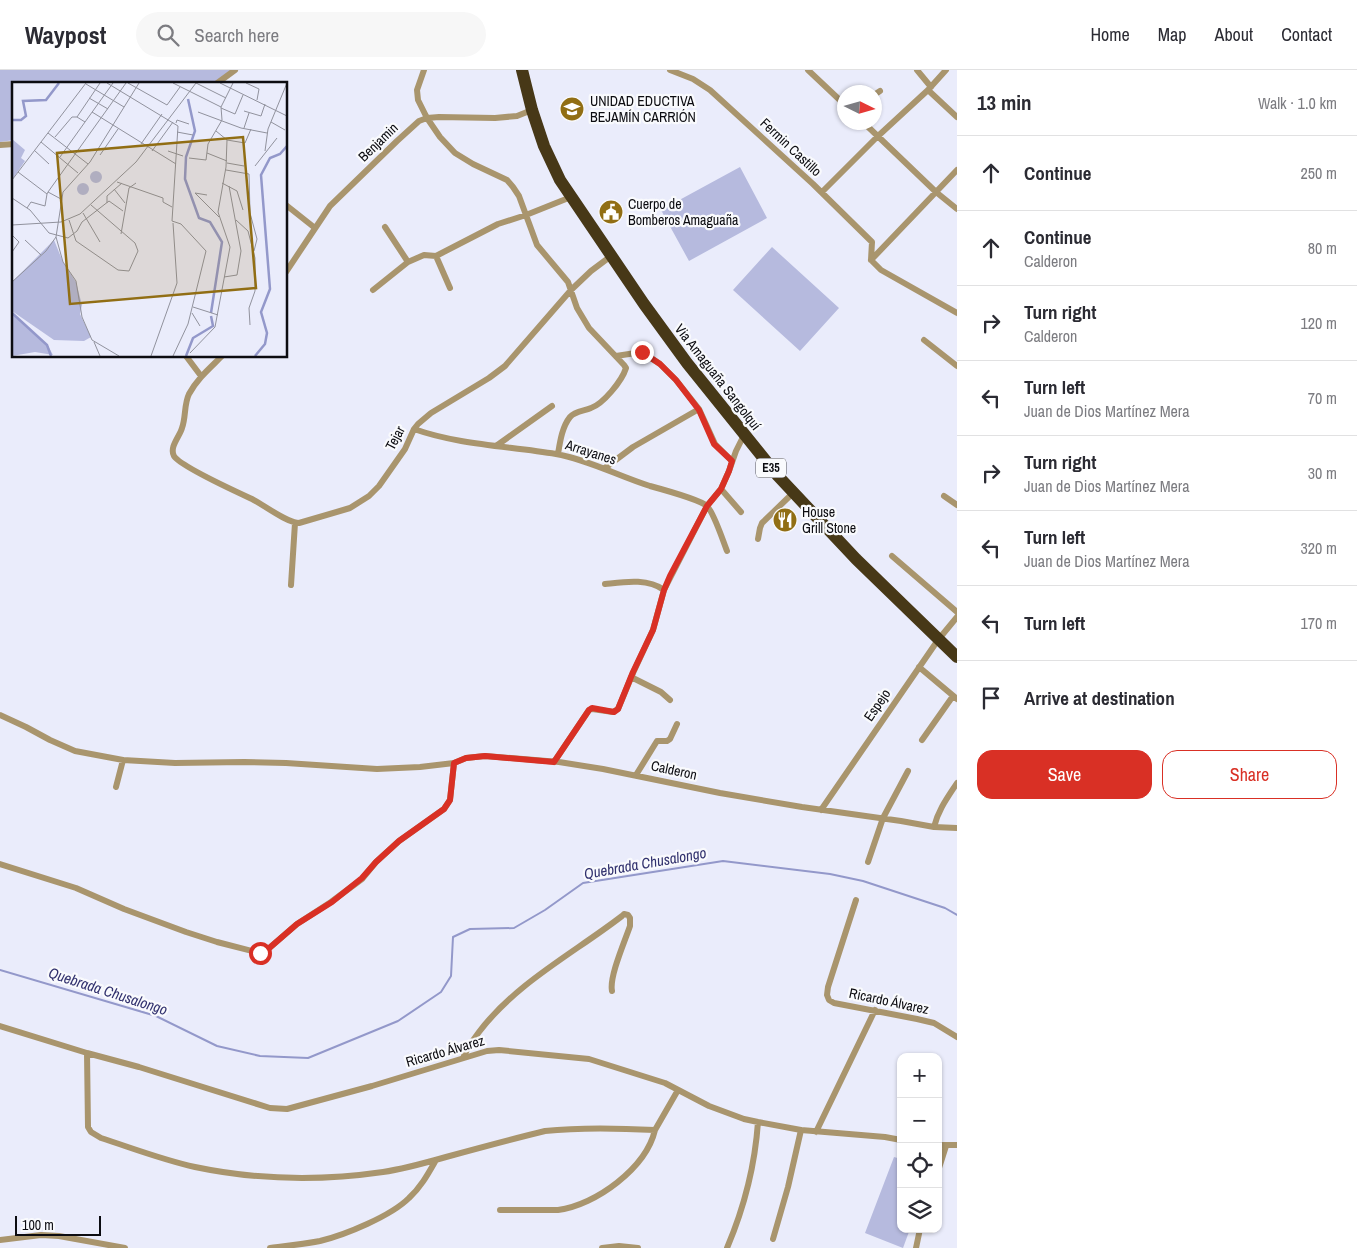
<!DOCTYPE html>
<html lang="en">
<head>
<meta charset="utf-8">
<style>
  :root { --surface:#fff; --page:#f7f7f7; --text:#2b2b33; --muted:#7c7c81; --line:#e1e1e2; --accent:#d93025 }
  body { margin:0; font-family:"Archivo Narrow",sans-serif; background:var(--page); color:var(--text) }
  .controls { position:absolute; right:15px; bottom:15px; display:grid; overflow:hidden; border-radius:10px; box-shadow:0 1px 4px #0004 }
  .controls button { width:45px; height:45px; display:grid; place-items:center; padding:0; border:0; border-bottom:1px solid var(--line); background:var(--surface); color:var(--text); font:25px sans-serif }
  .compass { position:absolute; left:837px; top:15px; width:45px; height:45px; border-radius:50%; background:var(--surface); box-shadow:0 1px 4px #0004; rotate:95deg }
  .scale { position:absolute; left:15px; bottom:12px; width:86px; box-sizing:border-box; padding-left:5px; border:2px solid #0c0c11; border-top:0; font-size:14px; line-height:18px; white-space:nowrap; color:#0c0c11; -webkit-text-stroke:4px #f9fafd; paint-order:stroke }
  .stop { position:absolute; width:15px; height:15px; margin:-11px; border:4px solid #d93025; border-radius:50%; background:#fff }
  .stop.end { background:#d93025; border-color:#fff; box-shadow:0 1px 5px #0008 }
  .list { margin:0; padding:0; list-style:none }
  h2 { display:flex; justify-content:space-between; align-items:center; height:65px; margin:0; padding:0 20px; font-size:21px }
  h2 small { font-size:16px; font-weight:400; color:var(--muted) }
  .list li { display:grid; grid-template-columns:32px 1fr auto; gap:15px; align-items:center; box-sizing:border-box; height:75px; padding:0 20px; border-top:1px solid var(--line) }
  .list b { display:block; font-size:19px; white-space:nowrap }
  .list p { margin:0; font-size:16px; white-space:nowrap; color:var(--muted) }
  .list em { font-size:16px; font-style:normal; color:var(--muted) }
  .actions { display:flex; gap:10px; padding:15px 20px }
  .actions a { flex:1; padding:11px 0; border:1px solid var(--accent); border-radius:15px; text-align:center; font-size:18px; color:var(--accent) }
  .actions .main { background:var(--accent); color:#fff }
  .icon { flex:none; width:28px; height:28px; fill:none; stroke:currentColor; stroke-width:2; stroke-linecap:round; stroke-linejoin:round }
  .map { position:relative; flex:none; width:957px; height:1178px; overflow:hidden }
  header { display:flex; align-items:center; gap:30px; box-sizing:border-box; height:70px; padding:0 25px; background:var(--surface); border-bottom:1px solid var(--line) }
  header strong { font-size:24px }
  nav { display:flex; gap:28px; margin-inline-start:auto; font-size:18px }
  .search { width:350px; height:45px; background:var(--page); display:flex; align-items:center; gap:12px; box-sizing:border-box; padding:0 18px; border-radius:28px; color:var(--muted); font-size:19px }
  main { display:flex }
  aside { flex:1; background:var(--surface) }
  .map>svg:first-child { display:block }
</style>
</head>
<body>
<header>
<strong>Waypost</strong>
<div class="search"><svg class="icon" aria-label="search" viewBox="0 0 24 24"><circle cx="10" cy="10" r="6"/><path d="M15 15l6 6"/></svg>Search here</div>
<nav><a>Home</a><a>Map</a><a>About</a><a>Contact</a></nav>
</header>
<main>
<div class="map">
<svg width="957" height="1178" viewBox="0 0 957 1178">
  <rect width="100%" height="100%" fill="#eaecfb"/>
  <!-- green -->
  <path fill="#b6bade" d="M 0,0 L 234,0 L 214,14 L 14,14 L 14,70 L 0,72 Z
    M 740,97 L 767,148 L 689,191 L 661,140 Z
    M 772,177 L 839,238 L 800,281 L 733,220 Z
    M 894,1087 L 901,1089 L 901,1159 L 910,1159 L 903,1178 L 865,1163 Z"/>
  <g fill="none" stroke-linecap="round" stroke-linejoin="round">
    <!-- stream -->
    <path stroke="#9398ca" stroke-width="2" d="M 0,900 L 156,946 L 217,976 L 260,986 L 308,988 L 398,951 L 441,922 L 451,906 L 453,867 L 470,859 L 514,858 L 545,840 L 583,813 L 723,791 L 830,804 L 863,811 L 945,838 L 957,845"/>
    <!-- street -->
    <path stroke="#a9956d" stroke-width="6" d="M 424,0 L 417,20 L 418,30 L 427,48 L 440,67 L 455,83 L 473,94 L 507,110 L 513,117 L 519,126 L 537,175 L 568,212 L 577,238 L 589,258 L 624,295 L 626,298 C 622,311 603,334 591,338 C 584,341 575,341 570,347 C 562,357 560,372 558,384
      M 670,0 L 693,9 L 710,20 L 813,114 L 872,172 L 871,190
      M 808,0 L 844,34
      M 917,0 L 931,17
      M 216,14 L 235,0
      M 928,20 L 957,47
      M 874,25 L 880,21
      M 863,52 L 936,122 L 957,139
      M 0,75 L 14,74
      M 822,122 L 877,67 L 928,20 L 946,0
      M 286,135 L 315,158
      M 385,157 L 408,192
      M 436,186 L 450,218
      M 872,189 L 957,100
      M 871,190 L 881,200 L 957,243
      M 286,202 L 330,136 L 397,71 L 419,51 L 427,48 L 439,47 L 495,48 L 517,46 L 532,40
      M 373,220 L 408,192 L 424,185 L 436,186 L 498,154 L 526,145 L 571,127
      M 924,270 L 957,296
      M 186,286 L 201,306
      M 222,286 C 210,298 197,309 189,324 C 184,334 186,347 182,358 C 180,366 169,377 174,386 C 180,396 239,423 252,429 C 264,435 287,453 299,453 L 350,438 L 369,426 L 379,416 L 405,379 L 414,359 L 418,354 L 431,343 L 489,308 L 505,296 L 571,220 L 591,201 L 611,186
      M 616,286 L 642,282 L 660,294 L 676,310 L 699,339 L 715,374 L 732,391
      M 414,359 C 459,375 509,376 556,384 C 589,390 618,406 650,416 C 661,419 700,430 707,436 C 714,443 723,471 727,481
      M 496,376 L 552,336
      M 605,398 L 633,377 L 699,339
      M 721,419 L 741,442
      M 944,426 L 957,435
      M 758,469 L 760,458 L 762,453 L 793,423
      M 892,486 L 957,542
      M 605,514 C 624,512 647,508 664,520
      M 291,515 L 295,453
      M 919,597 L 957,629
      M 631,607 L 661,622 L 670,630
      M 0,645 L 26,657 L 50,670 L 75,681 L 123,690 L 175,693 L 244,692 L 286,693 L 377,699 L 420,697 L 454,693
      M 922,670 L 953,626
      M 554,692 L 589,640 L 592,639 L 613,642 L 618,639 L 633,603 L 653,560 L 664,520 L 707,436 L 721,419 L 729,401 L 736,381 L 744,365
      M 636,705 L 657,671 L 667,671 L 670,669 L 677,654
      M 116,717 L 123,690
      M 821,740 L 938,570 L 957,547
      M 934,757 C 938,740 948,727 957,713
      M 868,792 L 883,748 L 908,701
      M 0,794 L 76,818 L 124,839 L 186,862 L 217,872 L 260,883 L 267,880 L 297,854 L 331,832 L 362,809 L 376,792 L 399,771 L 444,739 L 450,730 L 454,693 L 466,688 L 485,686 L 559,692 L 603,699 L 720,723 L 802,737 L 901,751 L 934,757 L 957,758
      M 856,830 L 828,917 L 827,925 L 829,930 L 834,933 L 917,949 L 934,953 L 957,967
      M 0,956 L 87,983 L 139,997 L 270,1038 L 287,1039 L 372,1016 L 487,981 L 499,980 L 589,989 L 665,1013 L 709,1036 L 744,1049 L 758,1052 L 801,1060 L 885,1067 L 901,1070
      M 87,983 L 88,1057 L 91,1062 L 101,1068 C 132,1078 163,1090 195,1097 C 257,1110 321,1111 383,1102 C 404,1099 425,1093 446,1087 C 479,1078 512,1069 545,1061 C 581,1057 618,1058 655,1060
      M 463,988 C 467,978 473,970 479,962 C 516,913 574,883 622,846 L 624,844 L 628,845 L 630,848 L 630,856 C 625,871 609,907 612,921
      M 816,1062 L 875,940
      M 938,1075 L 957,1075
      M 938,1101 L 946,1076
      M 500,1140 C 513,1140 525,1140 538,1140 C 545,1140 552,1140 558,1140 C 596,1135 646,1098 655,1060 L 678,1020
      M 773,1169 L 788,1117 L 801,1060
      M 0,1170 L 41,1165 L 59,1166 L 125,1178
      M 270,1178 C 286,1176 304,1174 320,1171 C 345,1165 391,1146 409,1128 C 421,1117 428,1104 436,1090
      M 602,1178 L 619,1176 L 638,1178
      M 727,1178 C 744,1138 755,1095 758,1052
      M 916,1178 L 920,1159"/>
    <!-- highway -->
    <path stroke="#473817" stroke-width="12" d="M 522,0 L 532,40 L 544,76 L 560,110 L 644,234 L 687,293 L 778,406 L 856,489 L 957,587"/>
  </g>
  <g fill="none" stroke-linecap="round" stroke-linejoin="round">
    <!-- route -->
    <path stroke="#d93025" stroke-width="6" d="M 260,883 L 267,880 L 297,854 L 332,832 L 362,808 L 376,792 L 399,771 L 444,739 L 450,730 L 454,693 L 466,688 L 485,686 L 554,692 L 589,640 L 592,638 L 614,642 L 618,639 L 633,602 L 653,560 L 664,520 L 670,506 L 707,436 L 721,419 L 729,401 L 732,391 L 714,374 L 699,340 L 676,310 L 660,294 L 642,282"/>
  </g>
  <!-- icons -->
  <defs>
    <symbol id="school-disc" viewBox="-11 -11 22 22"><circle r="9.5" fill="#916e14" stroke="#f9fafd"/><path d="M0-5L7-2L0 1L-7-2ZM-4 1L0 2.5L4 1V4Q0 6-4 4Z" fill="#fff"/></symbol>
    <symbol id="civic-disc" viewBox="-11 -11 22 22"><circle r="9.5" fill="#916e14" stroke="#f9fafd"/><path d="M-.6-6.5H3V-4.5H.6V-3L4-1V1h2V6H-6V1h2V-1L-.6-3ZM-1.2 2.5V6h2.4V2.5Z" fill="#fff"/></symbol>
    <symbol id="restaurant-disc" viewBox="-11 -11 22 22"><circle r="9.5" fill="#916e14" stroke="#f9fafd"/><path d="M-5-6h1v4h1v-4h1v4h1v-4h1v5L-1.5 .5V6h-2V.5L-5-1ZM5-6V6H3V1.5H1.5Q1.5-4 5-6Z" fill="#fff"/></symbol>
  </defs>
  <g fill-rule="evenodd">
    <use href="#school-disc" x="558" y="25" width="28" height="28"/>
    <use href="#civic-disc" x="597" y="128" width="28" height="28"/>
    <use href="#restaurant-disc" x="771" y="436" width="28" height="28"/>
  </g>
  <g text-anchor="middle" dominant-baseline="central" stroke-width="4.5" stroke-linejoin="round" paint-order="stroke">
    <!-- shield labels -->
    <rect fill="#f9fafd" stroke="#535358" stroke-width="1" x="756" y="388.5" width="30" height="19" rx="4"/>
    <g font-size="12" font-weight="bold" fill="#0c0c11">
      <text x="771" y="398">E35</text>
    </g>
    <!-- poi labels -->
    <g font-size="14" fill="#0c0c11" stroke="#f9fafd" text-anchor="start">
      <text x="590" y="31">UNIDAD EDUCTIVA<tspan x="590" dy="16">BEJAMÍN CARRIÓN</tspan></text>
      <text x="628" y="134">Cuerpo de<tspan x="628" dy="16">Bomberos Amaguaña</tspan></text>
      <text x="802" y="442">House<tspan x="802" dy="16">Grill Stone</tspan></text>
    </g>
    <!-- street labels -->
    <g font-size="14" fill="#0c0c11" stroke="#f9fafd">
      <text transform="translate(378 72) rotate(-44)">Benjamin</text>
      <text transform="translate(791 77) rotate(43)">Fermin Castillo</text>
      <text transform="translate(718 307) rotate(52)">Via Amaguaña Sangolquí</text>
      <text transform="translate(395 368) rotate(-62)">Tejar</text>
      <text transform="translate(591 382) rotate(18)">Arrayanes</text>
      <text transform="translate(877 635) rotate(-56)">Espejo</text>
      <text transform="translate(674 700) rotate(12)">Calderon</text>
      <text transform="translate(889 931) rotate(12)">Ricardo Álvarez</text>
      <text transform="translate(445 981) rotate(-16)">Ricardo Álvarez</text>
    </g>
    <!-- water labels -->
    <g font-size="15" font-style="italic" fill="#31316e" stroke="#f9fafd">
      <text transform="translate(645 793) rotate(-10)">Quebrada Chusalongo</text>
      <text transform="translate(108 921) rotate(18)">Quebrada Chusalongo</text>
    </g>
  </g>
  <!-- overview -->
  <g transform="translate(12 12)">
    <rect width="275" height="275" fill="#eaecfb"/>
    <path d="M 0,57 L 13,68 L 9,76 L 13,79 L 0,98 ZM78 95a6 6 0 1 1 12 0a6 6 0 1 1-12 0ZM65 107a6 6 0 1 1 12 0a6 6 0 1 1-12 0ZM 42,158 L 51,180 L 64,200 L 70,223 L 68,232 L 79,255 L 72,259 L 42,258 L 0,229 L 0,200 ZM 0,232 L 35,262 L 41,273 L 23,270 L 0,274 Z" fill="#b6bade"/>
    <path fill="none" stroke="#9398ca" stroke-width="2.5" d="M 176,17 L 183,49 L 174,75 L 173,97 L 187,136 L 198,140 L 210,160 L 199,231M 0,38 L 9,38 L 14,34 L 11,19 L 34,18 L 47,1M 0,231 L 35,263 L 39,274M 174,274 L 181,256 L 201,244 L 199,234M 243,274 L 253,262 L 255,251 L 249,230 L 258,207 L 249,93 L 258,76 L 268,72 L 275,64"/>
    <path fill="none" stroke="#91929d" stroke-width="1" d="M 95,1 L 166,44 L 160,139 L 169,142 L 194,169 L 176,242 L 161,274M 116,1 L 155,23 L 168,5M 161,1 L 209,25M 184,1 L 214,16M 208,1 L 275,34M 234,1 L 247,7 L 245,18M 74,2 L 112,25M 77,16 L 96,27M 209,26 L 223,32 L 231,13M 232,29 L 249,34 L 253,22M 80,30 L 164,82M 186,30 L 229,46 L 255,51M 65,35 L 73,40 L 101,1M 65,35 L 88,1M 259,40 L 273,48M 164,41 L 165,38 L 177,42M 232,46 L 237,31M 165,50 L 181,53M 36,51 L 76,82M 43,55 L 60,35 L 65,35M 215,58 L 233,61 L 239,47M 29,60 L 66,91M 129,62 L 150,32M 22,68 L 37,82M 140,69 L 161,40M 156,69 L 171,74M 253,69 L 256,47 L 275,1M 195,71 L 215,79M 88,73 L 106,47M 48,75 L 73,40M 177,76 L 194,78 L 196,62 L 210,38 L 209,25 L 221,1M 215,81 L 232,84M 243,84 L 265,56M 214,88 L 237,92 L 238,131 L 245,157 L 242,169M 6,90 L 35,112 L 36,110 L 49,117M 0,98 L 74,1M 105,100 L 151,116 L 151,120 L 160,125M 210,101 L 225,109 L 231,128M 102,107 L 113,121M 36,110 L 114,1M 195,113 L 183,111 L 207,135M 0,116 L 18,128 L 37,151 L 56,156 L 65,149 L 70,140 L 97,119 L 111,129M 95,121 L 95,114 L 110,101M 15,126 L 19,120 L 33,124 L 35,112M 71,131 L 88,160M 57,138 L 64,159 L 106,188 L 117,189 L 126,169 L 123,161 L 79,123M 224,138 L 236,149 L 243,176 L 243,209 L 237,226 L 238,243M 0,143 L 49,140 L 68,132 L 124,80 L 184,1M 109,152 L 117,106 L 124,101M 0,153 L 7,160 L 0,170M 13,158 L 29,173M 212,195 L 225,193 L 229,169 L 217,104M 0,200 L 34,169 L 44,155M 181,225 L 206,233M 180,231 L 188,244M 82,260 L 88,274M 178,271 L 203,245 L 218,165 L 206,130 L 214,85 L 215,58 L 204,49M 107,274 L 80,258 L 70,235 L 64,199 L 51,180 L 44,155 L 51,110 L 78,80 L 127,1M 139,274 L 165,201 L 161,141"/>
    <path fill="#916e14" fill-opacity="0.15" stroke="#916e14" stroke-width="2.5" d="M 231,55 L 244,206 L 58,222 L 45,71 Z"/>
    <rect width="275" height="275" fill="none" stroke="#0c0c11" stroke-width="2.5"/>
  </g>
</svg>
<div class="controls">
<button>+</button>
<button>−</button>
<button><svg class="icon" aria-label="locate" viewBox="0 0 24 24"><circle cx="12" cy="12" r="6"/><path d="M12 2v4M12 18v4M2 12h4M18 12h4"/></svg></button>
<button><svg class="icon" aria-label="layers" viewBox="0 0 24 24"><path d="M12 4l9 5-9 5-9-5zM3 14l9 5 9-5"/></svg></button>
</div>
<svg class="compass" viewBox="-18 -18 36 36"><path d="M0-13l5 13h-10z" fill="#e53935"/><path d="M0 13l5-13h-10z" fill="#7c7c81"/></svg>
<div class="scale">100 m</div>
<div class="stop" style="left:260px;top:883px"></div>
<div class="stop end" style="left:642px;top:282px"></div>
</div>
<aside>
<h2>13 min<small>Walk · 1.0 km</small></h2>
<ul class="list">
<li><svg class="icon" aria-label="ahead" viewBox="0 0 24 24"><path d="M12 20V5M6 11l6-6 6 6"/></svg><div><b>Continue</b></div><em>250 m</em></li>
<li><svg class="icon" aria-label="ahead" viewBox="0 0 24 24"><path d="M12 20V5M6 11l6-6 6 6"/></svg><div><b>Continue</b><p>Calderon</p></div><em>80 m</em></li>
<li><svg class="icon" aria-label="right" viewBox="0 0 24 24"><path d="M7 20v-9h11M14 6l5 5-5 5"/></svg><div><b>Turn right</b><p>Calderon</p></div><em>120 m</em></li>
<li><svg class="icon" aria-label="left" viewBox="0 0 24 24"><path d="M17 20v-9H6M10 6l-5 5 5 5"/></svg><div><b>Turn left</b><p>Juan de Dios Martínez Mera</p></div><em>70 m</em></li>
<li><svg class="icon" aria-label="right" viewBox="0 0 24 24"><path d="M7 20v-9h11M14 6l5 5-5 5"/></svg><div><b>Turn right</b><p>Juan de Dios Martínez Mera</p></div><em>30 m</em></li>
<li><svg class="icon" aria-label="left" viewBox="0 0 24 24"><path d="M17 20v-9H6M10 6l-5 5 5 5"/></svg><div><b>Turn left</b><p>Juan de Dios Martínez Mera</p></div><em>320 m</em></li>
<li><svg class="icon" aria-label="left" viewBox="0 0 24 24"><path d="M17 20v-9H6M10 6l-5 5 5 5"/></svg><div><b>Turn left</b></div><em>170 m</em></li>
<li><svg class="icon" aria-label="arrive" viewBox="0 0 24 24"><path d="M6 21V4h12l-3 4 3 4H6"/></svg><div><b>Arrive at destination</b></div></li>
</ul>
<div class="actions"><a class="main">Save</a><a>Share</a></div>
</aside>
</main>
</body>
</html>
